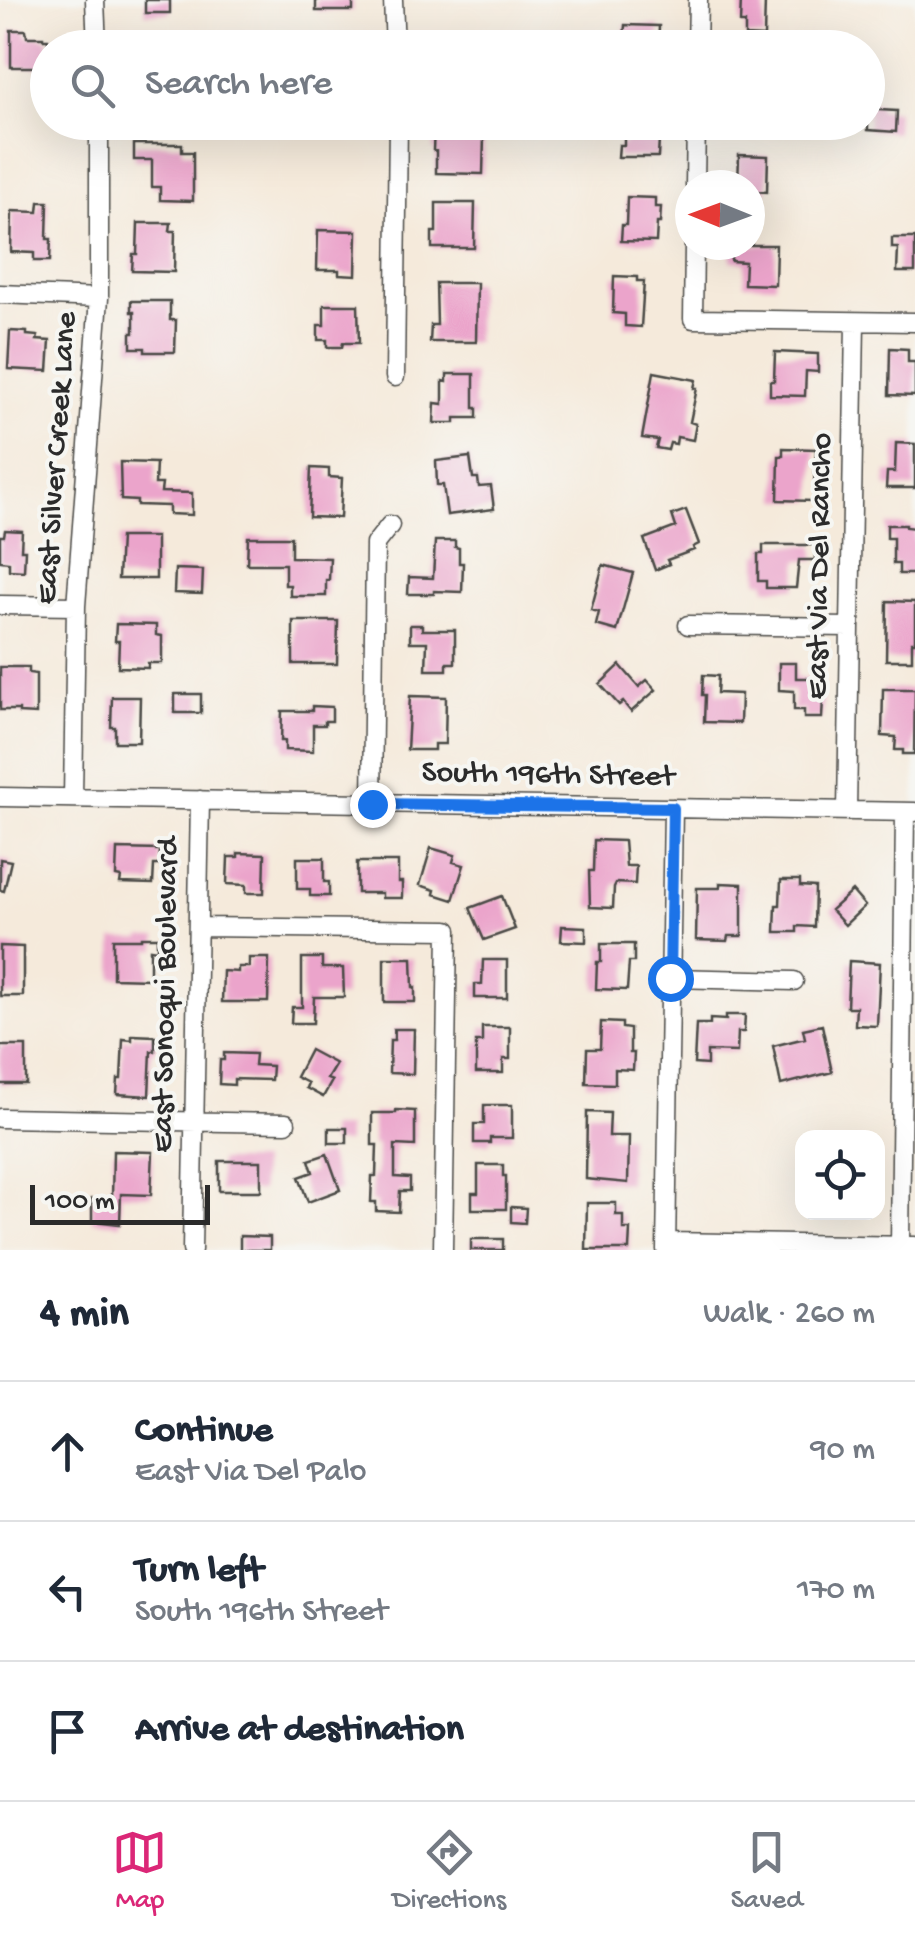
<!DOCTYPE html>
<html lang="en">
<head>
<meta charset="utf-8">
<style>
  :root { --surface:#fff; --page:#f6f6f7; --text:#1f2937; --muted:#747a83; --line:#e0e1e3; --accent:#db2777 }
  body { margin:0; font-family:"Gochi Hand",sans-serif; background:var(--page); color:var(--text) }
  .controls { position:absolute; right:30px; bottom:30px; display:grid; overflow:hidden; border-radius:20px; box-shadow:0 10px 40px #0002 }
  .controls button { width:90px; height:90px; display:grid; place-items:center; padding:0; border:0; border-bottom:2px solid var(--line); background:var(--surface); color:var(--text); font:50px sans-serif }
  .compass { position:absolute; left:675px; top:170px; width:90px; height:90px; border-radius:50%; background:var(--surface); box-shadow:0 10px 40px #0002; rotate:271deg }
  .scale { position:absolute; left:30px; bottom:25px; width:180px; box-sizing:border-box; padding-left:10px; border:5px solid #2b2b2b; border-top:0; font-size:28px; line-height:35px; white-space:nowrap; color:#2b2b2b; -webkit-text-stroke:8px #f6f6f2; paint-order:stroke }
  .stop { position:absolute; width:30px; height:30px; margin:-22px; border:8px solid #1a73e8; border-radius:50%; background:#fff }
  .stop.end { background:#1a73e8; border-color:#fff; box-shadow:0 2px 10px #0008 }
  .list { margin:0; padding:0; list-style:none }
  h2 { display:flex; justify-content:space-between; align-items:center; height:130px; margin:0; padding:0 40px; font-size:42px }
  h2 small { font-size:32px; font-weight:400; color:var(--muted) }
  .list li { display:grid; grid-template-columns:65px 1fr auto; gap:30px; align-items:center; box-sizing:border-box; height:140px; padding:0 40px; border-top:2px solid var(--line) }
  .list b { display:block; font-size:38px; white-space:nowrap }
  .list p { margin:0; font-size:32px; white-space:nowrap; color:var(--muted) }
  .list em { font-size:32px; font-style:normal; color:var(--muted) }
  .icon { flex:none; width:55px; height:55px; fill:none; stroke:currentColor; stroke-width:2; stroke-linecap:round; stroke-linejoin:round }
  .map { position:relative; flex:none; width:915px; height:1250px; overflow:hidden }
  .search { position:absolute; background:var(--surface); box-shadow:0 10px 40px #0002; left:30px; right:30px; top:30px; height:110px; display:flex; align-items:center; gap:25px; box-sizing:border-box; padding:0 35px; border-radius:55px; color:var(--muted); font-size:38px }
  .sheet { height:550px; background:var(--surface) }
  nav { display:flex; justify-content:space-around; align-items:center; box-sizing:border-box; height:140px; border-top:2px solid var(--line); background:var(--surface); font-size:28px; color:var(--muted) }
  nav a { display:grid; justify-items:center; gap:5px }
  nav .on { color:var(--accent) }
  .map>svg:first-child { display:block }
</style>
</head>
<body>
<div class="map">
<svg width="915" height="1250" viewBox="0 0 915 1250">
  <rect width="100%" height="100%" fill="#f6f6f2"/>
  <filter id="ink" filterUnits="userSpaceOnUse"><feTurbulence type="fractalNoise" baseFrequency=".01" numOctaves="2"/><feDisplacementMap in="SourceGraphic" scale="20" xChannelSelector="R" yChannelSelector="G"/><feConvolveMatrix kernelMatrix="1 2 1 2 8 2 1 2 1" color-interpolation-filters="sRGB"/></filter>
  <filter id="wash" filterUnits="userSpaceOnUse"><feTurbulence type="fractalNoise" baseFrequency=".0048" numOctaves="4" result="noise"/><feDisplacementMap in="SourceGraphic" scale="40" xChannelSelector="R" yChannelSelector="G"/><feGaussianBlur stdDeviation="2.25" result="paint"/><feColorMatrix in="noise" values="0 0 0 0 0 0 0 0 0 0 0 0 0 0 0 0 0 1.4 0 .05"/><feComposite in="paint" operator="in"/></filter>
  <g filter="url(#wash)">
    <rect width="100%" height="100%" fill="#f5eadb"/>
    <g id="blocks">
      <!-- building -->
      <path fill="#eba4cb" d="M 145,0 L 170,0 L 170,13 L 145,13 Z
        M 316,0 L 353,0 L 353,11 L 316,11 Z
        M 741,0 L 765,0 L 764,37 L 745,36 L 745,23 L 740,23 Z
        M 625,25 L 659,26 L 658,48 L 634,48 L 634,39 L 624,38 Z
        M 11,30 L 26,30 L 27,37 L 43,37 L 43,39 L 48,39 L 48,67 L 11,67 Z
        M 438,33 L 480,34 L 480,48 L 438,48 Z
        M 868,102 L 879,103 L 879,110 L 897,111 L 896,132 L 868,130 Z
        M 646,122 L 660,122 L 658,157 L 618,157 L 619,145 L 624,145 L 624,124 L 646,125 Z
        M 434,128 L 452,129 L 452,135 L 484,136 L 483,174 L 436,173 L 436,151 L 433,150 Z
        M 134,144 L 182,144 L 182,152 L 193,152 L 193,201 L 160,200 L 160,187 L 152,187 L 152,160 L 134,160 Z
        M 739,155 L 768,156 L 767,192 L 750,191 L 750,185 L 738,185 Z
        M 627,197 L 655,198 L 655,207 L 661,207 L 660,223 L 657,223 L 656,242 L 621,241 L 622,225 L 626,225 Z
        M 39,202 L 48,202 L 47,239 L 51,239 L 50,261 L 34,261 L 34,253 L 11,252 L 12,211 L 38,212 Z
        M 436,203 L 475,203 L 474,248 L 432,248 L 432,232 L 436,232 Z
        M 138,223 L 171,223 L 170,231 L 175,231 L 174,272 L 132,271 L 133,254 L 137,254 Z
        M 318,230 L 357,231 L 356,275 L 339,274 L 339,270 L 317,270 Z
        M 892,238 L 915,238 L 915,272 L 897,272 L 898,248 L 892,248 Z
        M 731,245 L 776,245 L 775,285 L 744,284 L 745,262 L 731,261 Z
        M 614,276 L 637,277 L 637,281 L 644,281 L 641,327 L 625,326 L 625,314 L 613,313 Z
        M 436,283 L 477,283 L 476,342 L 430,342 L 431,325 L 437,325 Z
        M 131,301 L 170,301 L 170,320 L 176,320 L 175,352 L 145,352 L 145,348 L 131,348 L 131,333 L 134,333 L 134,312 L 131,312 Z
        M 324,305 L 358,305 L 359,343 L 343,343 L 342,347 L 327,347 L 327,340 L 318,340 L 318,325 L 324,325 Z
        M 10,331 L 27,332 L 27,335 L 38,336 L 37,340 L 50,341 L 48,371 L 8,369 Z
        M 890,348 L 908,349 L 908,362 L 915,362 L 915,396 L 889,395 Z
        M 775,352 L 818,354 L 818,372 L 806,371 L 805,396 L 770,395 L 770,381 L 774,381 Z
        M 654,372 L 696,380 L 694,388 L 697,388 L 690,422 L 696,424 L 693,440 L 677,437 L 676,444 L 670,443 L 668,450 L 656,448 L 658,440 L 642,438 Z
        M 447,374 L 474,374 L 474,408 L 477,408 L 477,418 L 455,418 L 455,423 L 434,423 L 435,403 L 443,404 L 443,381 L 447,382 Z
        M 896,443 L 915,444 L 915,488 L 886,488 L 887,472 L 895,472 Z
        M 783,448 L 816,449 L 813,501 L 778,500 L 779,456 L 783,456 Z
        M 470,457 L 473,478 L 478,478 L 479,487 L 491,486 L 494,509 L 447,515 L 443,485 L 437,485 L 436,461 Z
        M 120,462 L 156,463 L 155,484 L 162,484 L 161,492 L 192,493 L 192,515 L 169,514 L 169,506 L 137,505 L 137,501 L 121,500 Z
        M 311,468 L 329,469 L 329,477 L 342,478 L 340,518 L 309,517 Z
        M 686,510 L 699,544 L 693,547 L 694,550 L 667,560 L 669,564 L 655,570 L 644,539 L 676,527 L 672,515 Z
        M 887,525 L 906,525 L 906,527 L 915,528 L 915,574 L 899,574 L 899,564 L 893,564 L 893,538 L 887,538 Z
        M 5,530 L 22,531 L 21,550 L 25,550 L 24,571 L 9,570 L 9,562 L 0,561 L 0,536 L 4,536 Z
        M 120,537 L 156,537 L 156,579 L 118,579 Z
        M 248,537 L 291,537 L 291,557 L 330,558 L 329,580 L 326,580 L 326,596 L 290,596 L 290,585 L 285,585 L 285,564 L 247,564 Z
        M 435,541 L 455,541 L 455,547 L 459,548 L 459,563 L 463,563 L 462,592 L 434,591 L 434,594 L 408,594 L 409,577 L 433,578 Z
        M 763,545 L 815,545 L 815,560 L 799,560 L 796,588 L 766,588 L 766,581 L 758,581 L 758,554 L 763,554 Z
        M 603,565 L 633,573 L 617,631 L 596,625 L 599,612 L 591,610 Z
        M 175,569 L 203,570 L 202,594 L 174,593 Z
        M 887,601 L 915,602 L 915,642 L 912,642 L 912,660 L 886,660 Z
        M 293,621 L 338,621 L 337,664 L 293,664 Z
        M 116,624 L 156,625 L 156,635 L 162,636 L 162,663 L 148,663 L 148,668 L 118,667 L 119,641 L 115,641 Z
        M 410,625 L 422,625 L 422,630 L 455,630 L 455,663 L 447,663 L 447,670 L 426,670 L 427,642 L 410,642 Z
        M 779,663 L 796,663 L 796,678 L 817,678 L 816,698 L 823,698 L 822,718 L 804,718 L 804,710 L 794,710 L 794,691 L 779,690 Z
        M 620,665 L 639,687 L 647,680 L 656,690 L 631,712 L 623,702 L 619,705 L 600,684 Z
        M 0,667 L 29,667 L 29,673 L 36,674 L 36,714 L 19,713 L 19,710 L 0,710 Z
        M 703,675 L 718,676 L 717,693 L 741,694 L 740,723 L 704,722 L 705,695 L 702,695 Z
        M 883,689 L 915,689 L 914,754 L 903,754 L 903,750 L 895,750 L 896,737 L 882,736 Z
        M 175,694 L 201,694 L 201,713 L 175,713 Z
        M 410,696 L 446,697 L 445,744 L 434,744 L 434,750 L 407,750 Z
        M 112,697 L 140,697 L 139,742 L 115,742 L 115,727 L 111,727 Z
        M 312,706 L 332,707 L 332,721 L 325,721 L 325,725 L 313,725 L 313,751 L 285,750 L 285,741 L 281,741 L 282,711 L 312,711 Z
        M 594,840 L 624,841 L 626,866 L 636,866 L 635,884 L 616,883 L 614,887 L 613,908 L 590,907 L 589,871 L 593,871 Z
        M 431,848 L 455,855 L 453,862 L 464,865 L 453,900 L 434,894 L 435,890 L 420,885 Z
        M 117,849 L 160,850 L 159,865 L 154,865 L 153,884 L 120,883 L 121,877 L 116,876 Z
        M 238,853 L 265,854 L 264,893 L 246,893 L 246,885 L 227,884 L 228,857 L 238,857 Z
        M 297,858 L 324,858 L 324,882 L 329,882 L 329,896 L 310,896 L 310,889 L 297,889 Z
        M 0,859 L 11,861 L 4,891 L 0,890 Z
        M 357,862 L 398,862 L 398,882 L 402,882 L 402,898 L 382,898 L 382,893 L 357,893 Z
        M 781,880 L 800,880 L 800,886 L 815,887 L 814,927 L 797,926 L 797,932 L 775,932 L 776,905 L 780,905 Z
        M 720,883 L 742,884 L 742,936 L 728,936 L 727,941 L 696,940 L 697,888 L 720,888 Z
        M 852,891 L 865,906 L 845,925 L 831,910 Z
        M 502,896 L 515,929 L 484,940 L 470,908 Z
        M 562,926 L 586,927 L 586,942 L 561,941 Z
        M 141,937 L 157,937 L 157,950 L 150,949 L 150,979 L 113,978 L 113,939 L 141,939 Z
        M 601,944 L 634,944 L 634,962 L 629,962 L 627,990 L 596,989 L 597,962 L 601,962 Z
        M 0,946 L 23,947 L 23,996 L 0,996 Z
        M 249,958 L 269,958 L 268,1002 L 222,1002 L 223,971 L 238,972 L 238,967 L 249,967 Z
        M 302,958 L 322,958 L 322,968 L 343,968 L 344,997 L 314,997 L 313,1023 L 291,1023 L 292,1007 L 302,1007 Z
        M 384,958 L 412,958 L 413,987 L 415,987 L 415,1002 L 384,1002 Z
        M 483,960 L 507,960 L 507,998 L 475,998 L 475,984 L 482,984 Z
        M 849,961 L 880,963 L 877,1026 L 855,1025 L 856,1007 L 847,1007 Z
        M 726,1015 L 745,1015 L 744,1032 L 738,1032 L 737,1052 L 707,1051 L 707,1065 L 694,1064 L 696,1024 L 710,1024 L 710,1019 L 726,1020 Z
        M 601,1022 L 622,1023 L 622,1028 L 630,1029 L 630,1053 L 634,1053 L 633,1070 L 615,1069 L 615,1084 L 586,1083 L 587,1049 L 600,1049 Z
        M 822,1025 L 832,1072 L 781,1085 L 773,1046 L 805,1038 L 803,1029 Z
        M 482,1027 L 510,1027 L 510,1059 L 503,1059 L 503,1073 L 476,1073 L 476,1042 L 482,1042 Z
        M 394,1029 L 414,1029 L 413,1074 L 389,1073 L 390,1040 L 394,1040 Z
        M 132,1035 L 155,1036 L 155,1051 L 151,1051 L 149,1096 L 117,1094 L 118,1079 L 121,1079 L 123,1039 L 132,1040 Z
        M 0,1046 L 26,1046 L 26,1084 L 0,1084 Z
        M 310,1050 L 336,1064 L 327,1079 L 332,1081 L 323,1097 L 306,1088 L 308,1083 L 296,1077 Z
        M 224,1053 L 255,1054 L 254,1065 L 272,1066 L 271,1080 L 234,1079 L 234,1085 L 219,1084 L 220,1060 L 224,1060 Z
        M 484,1105 L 512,1105 L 512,1138 L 490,1138 L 490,1143 L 474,1143 L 474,1124 L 484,1124 Z
        M 396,1110 L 415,1111 L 415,1146 L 395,1145 L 395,1177 L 410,1178 L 410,1191 L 400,1191 L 399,1212 L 376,1211 L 376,1202 L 371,1202 L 372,1176 L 376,1176 L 377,1145 L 372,1145 L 372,1113 L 396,1113 Z
        M 587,1112 L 610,1113 L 609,1136 L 629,1136 L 628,1183 L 586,1179 Z
        M 329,1128 L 347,1128 L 347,1143 L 329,1143 Z
        M 113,1151 L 153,1152 L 151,1195 L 121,1194 L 120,1224 L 92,1221 L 92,1199 L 112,1199 Z
        M 327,1154 L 340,1190 L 308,1202 L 299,1177 L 313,1172 L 309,1160 Z
        M 219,1161 L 261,1161 L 261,1191 L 219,1191 Z
        M 478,1165 L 503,1165 L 503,1176 L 506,1176 L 506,1209 L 472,1209 L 472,1193 L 478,1193 Z
        M 587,1203 L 616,1203 L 616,1215 L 623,1215 L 623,1229 L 630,1229 L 629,1250 L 586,1250 Z
        M 511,1207 L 526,1208 L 525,1223 L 511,1222 Z
        M 240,1236 L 270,1237 L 270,1250 L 240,1250 Z
        M 471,1239 L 503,1239 L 503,1250 L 471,1250 Z"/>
    </g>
  </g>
  <g filter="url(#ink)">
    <use href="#blocks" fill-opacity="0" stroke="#494845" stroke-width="2.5"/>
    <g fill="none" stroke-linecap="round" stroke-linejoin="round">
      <defs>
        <path id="minor" d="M 95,0 L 97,48
          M 393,0 L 395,48
          M 697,48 L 698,0
          M 349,122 L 398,124
          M 695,185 L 696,122
          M 694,245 L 693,319 L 915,322
          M 0,294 L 99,298
          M 395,377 L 398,122
          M 0,605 L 76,606
          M 688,625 L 850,627
          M 0,797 L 915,812
          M 73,798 L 76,606 L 99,298 L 99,122
          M 372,804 L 375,544 L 390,525
          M 847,811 L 855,322
          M 198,927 L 448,930 L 443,1250
          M 671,978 L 794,981
          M 0,1118 L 286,1123
          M 666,1242 L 915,1246
          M 900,1245 L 905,812
          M 192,1250 L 200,800
          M 666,1250 L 673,808"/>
      </defs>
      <!-- minor casing -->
      <use href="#minor" stroke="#494845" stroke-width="21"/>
      <!-- minor -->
      <use href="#minor" stroke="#fff" stroke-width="18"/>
    </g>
  </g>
  <g fill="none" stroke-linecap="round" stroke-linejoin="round" filter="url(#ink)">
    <!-- route -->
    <path stroke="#1a73e8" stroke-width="12" d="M 372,804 L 673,808 L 670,978"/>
  </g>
  <g text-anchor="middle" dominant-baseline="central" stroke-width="8" stroke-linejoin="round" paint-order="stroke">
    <!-- street labels -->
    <g font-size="32" fill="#2b2b2b" stroke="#f6f6f2">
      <text transform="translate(58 458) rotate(-86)">East Silver Creek Lane</text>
      <text transform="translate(821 566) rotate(-89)">East Via Del Rancho</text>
      <text transform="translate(548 776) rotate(1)">South 196th Street</text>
      <text transform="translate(167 995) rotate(-89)">East Sonoqui Boulevard</text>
    </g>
  </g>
</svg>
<div class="controls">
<button><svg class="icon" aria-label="locate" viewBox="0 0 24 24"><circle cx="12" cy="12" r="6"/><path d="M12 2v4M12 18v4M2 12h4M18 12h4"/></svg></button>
</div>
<svg class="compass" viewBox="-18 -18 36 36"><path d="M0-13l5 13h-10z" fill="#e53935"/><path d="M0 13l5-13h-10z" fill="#747a83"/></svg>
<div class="scale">100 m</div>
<div class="stop" style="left:670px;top:978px"></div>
<div class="stop end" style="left:372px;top:804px"></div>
<div class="search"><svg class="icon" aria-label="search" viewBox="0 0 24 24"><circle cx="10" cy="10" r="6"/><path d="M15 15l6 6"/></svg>Search here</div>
</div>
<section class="sheet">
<h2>4 min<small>Walk · 260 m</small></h2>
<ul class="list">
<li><svg class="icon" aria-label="ahead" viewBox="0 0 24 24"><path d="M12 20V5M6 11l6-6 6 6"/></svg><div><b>Continue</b><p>East Via Del Palo</p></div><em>90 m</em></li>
<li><svg class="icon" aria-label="left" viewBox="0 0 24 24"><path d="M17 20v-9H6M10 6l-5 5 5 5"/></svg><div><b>Turn left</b><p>South 196th Street</p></div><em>170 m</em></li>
<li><svg class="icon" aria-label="arrive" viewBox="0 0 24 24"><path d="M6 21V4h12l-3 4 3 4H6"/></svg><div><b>Arrive at destination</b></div></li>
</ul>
</section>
<nav>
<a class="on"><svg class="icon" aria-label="map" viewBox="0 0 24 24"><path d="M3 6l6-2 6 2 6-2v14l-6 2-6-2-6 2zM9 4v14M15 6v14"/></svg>Map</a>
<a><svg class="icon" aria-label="directions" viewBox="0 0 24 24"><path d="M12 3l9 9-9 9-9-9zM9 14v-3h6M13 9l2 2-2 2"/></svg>Directions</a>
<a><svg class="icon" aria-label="saved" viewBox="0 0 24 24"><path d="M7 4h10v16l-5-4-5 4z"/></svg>Saved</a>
</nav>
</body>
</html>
